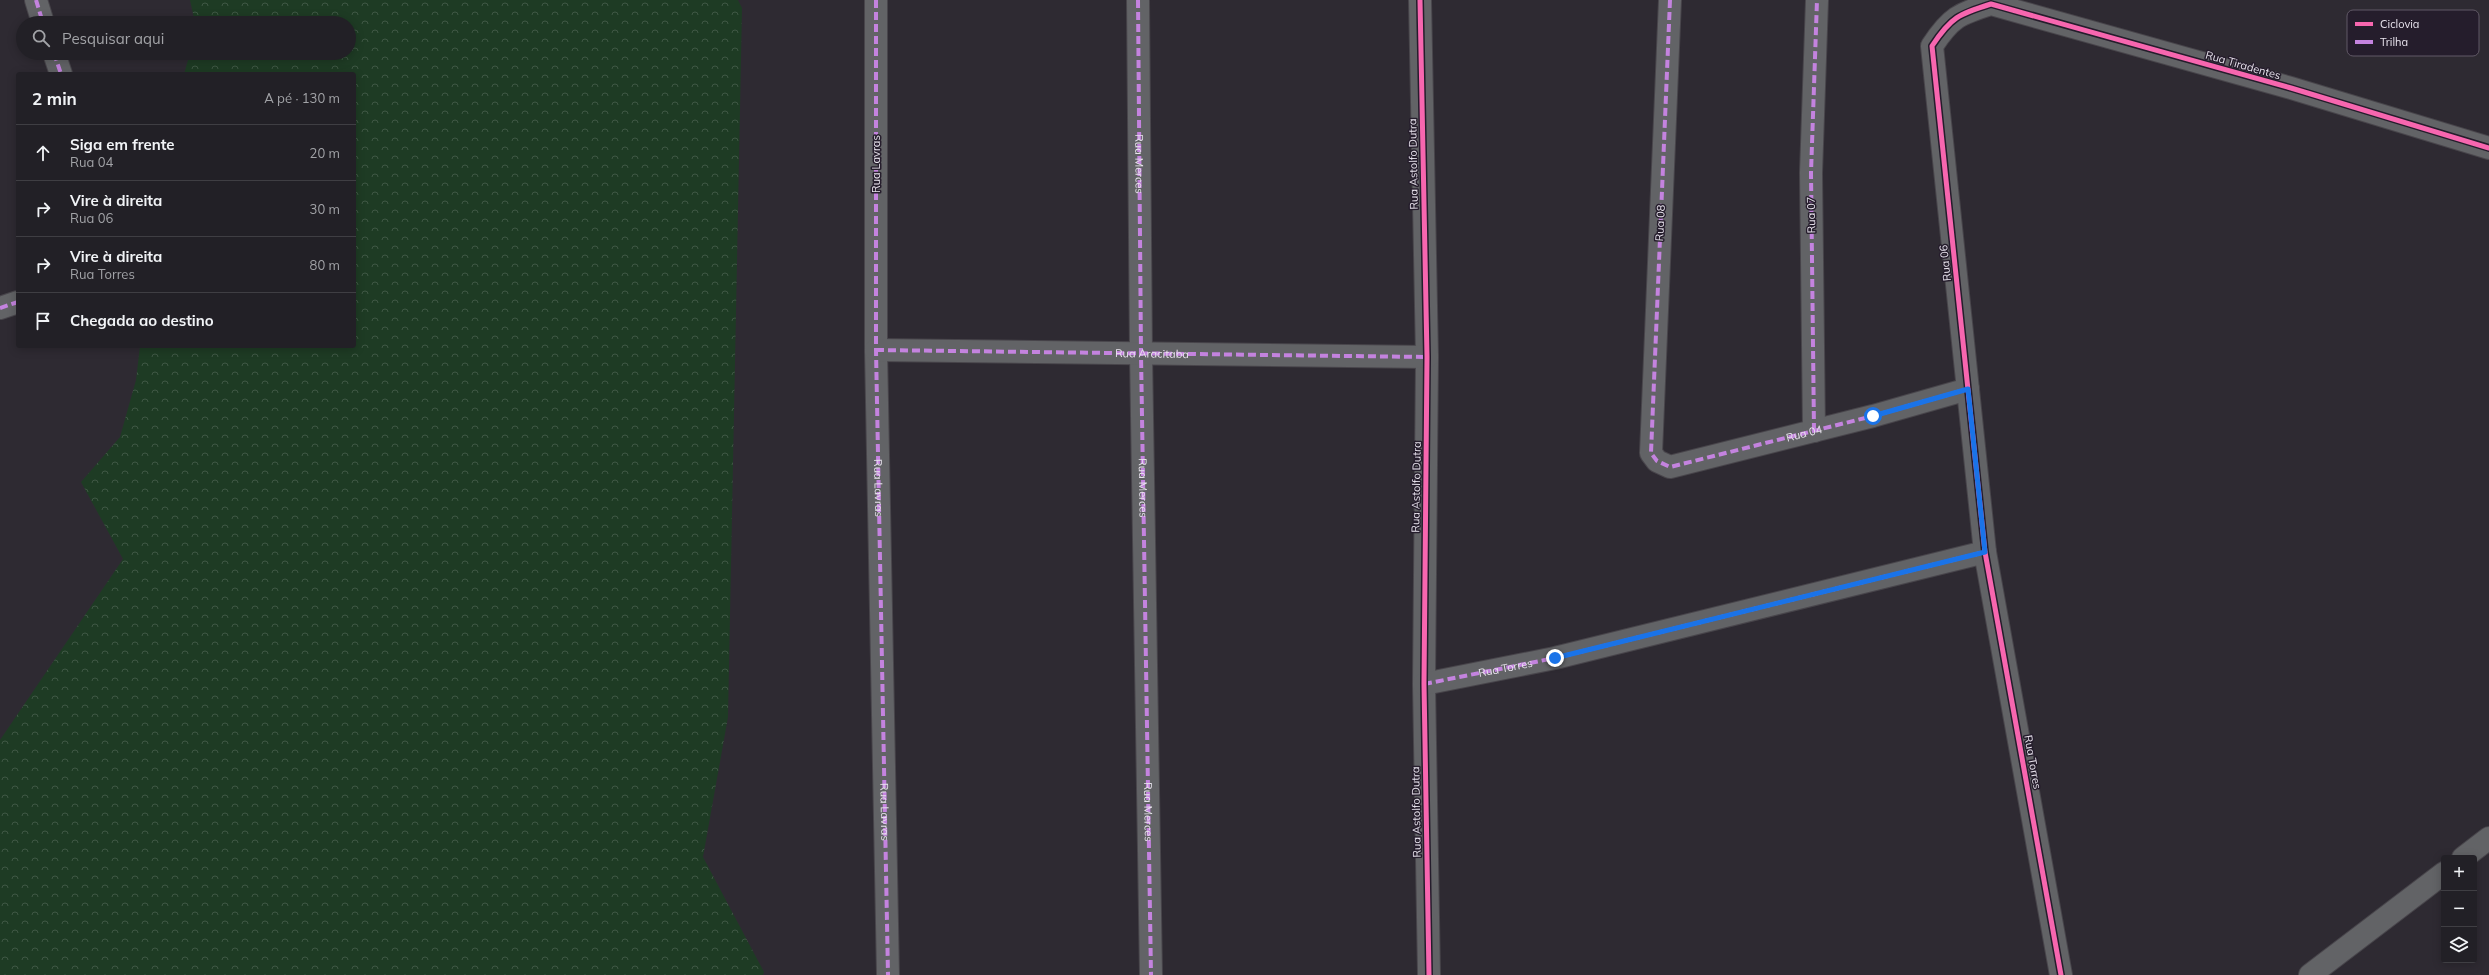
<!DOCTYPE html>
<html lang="pt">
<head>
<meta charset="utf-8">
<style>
  :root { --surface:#222026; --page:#2e2d32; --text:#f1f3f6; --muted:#a2a3a7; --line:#3f3e43 }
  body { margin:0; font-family:Mulish,sans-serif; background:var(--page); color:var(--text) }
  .controls { position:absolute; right:12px; bottom:12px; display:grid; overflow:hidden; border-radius:4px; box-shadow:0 2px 10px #0003 }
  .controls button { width:36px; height:36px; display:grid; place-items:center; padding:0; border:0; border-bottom:1px solid var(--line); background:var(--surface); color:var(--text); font:20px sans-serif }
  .stop { position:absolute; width:12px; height:12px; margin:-9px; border:3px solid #1a73e8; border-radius:50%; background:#fff }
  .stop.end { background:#1a73e8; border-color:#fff; box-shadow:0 1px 4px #0008 }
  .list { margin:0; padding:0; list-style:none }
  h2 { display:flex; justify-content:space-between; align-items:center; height:52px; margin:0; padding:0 16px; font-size:17px }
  h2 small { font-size:13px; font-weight:400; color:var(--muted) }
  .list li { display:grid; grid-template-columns:26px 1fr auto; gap:12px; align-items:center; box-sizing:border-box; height:56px; padding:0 16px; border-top:1px solid var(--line) }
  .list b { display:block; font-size:15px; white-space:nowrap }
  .list p { margin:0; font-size:13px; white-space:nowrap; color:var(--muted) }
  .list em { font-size:13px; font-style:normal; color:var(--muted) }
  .icon { flex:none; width:22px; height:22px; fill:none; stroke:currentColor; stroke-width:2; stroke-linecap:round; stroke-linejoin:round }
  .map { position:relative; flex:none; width:2489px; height:975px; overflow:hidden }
  .search { position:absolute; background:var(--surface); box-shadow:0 2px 10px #0003; left:16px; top:16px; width:340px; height:44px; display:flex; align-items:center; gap:10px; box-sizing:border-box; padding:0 14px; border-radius:22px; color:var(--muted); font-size:15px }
  .panel { position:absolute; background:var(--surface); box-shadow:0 2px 10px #0003; left:16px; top:72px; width:340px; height:276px; border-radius:4px }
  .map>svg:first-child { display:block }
</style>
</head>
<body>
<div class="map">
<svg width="2489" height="975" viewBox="0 0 2489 975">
  <defs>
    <pattern id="forest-crowns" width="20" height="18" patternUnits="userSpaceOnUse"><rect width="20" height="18" fill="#1e3b24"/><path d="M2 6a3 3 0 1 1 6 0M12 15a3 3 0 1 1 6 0" fill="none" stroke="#3f5744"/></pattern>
  </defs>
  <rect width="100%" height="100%" fill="#2e2a32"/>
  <!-- forest -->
  <path fill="url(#forest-crowns)" d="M 190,0 L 738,0 L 742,8 L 728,717 L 703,857 L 764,972 L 763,975 L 0,975 L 0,740 L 123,559 L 81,482 L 120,437 L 136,380 L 140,346 L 354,346 L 354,74 L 184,74 L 190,53 L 349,53 L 349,23 L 195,23 Z"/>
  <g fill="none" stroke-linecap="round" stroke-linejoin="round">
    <defs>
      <g id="minor">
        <path d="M 36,0 L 43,23"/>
        <path id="s1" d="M 876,0 L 876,350 L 888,975"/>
        <path d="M 1138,0 L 1141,354 L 1151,975"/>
        <path d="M 1420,0 L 1427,357 L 1424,684 L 1429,975"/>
        <path id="s2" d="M 1670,0 L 1651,453 L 1657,461 L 1670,467 L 1873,416 L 1968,389"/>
        <path d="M 54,53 L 61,74"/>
        <path d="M 0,308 L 18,302"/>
        <path id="s3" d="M 876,350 L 1427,357"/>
        <path d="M 1814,431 L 1811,173 L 1817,0"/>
        <path id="s4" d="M 1424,684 L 1555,658 L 1985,552"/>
        <path d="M 2463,858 L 2489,838"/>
        <path d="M 2061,975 L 1985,552 L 1932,46 C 1951,17 1959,14 1991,4 L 2291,88 L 2489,148"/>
        <path d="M 2310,975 L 2444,873"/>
      </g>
    </defs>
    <!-- minor casing -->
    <use href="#minor" stroke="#48454b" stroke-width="24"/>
    <!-- minor -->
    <use href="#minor" stroke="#626366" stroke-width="22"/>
    <!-- quiet -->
    <g stroke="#c483df" stroke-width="4" stroke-dasharray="8 4" stroke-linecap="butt">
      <path d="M 36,0 L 43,23"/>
      <path d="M 876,0 L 876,350 L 888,975"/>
      <path id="s5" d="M 1138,0 L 1141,354 L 1151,975"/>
      <path d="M 1670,0 L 1651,453 L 1657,461 L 1670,467 L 1873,416 L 1968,389"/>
      <path d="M 54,53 L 61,74"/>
      <path d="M 0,308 L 18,302"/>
      <path d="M 876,350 L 1427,357"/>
      <path d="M 1814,431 L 1811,173 L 1817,0"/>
      <path d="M 1424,684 L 1555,658 L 1985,552"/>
    </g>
    <defs>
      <path id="cycleway" d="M 1420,0 L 1427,357 L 1424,684 L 1429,975
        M 2061,975 L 1985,552 L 1932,46 C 1951,17 1959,14 1991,4 L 2291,88 L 2489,148"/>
    </defs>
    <!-- cycleway casing -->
    <use href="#cycleway" stroke="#251d2c" stroke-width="8"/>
    <!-- cycleway -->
    <use href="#cycleway" stroke="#f766af" stroke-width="5"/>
  </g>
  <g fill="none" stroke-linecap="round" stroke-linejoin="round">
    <!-- route -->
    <path stroke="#1a73e8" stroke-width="5" d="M 1555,658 L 1985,552 L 1968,389 L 1873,416"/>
  </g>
  <g text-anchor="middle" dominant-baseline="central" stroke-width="3" stroke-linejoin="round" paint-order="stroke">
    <!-- street labels -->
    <g font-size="11" fill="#e8e3ed" stroke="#251d2c">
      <text transform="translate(2243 65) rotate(16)">Rua Tiradentes</text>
      <text transform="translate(876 164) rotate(-90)">Rua Lavras</text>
      <text stroke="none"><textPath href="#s5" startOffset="164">Rua Merces</textPath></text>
      <text transform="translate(1413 164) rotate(-91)">Rua Astolfo Dutra</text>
      <text transform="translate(1811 215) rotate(-91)">Rua 07</text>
      <text transform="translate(1660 223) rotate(-87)">Rua 08</text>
      <text transform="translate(1945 263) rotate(-96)">Rua 06</text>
      <text stroke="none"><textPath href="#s3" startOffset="276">Rua Aracitaba</textPath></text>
      <text stroke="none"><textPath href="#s2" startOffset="616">Rua 04</textPath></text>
      <text transform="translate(1416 487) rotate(-89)">Rua Astolfo Dutra</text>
      <text stroke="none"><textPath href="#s1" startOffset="488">Rua Lavras</textPath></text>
      <text stroke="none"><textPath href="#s5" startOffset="488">Rua Merces</textPath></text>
      <text stroke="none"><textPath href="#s4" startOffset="83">Rua Torres</textPath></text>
      <text transform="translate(2033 762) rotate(80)">Rua Torres</text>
      <text stroke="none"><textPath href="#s1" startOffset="812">Rua Lavras</textPath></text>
      <text stroke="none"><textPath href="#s5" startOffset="812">Rua Merces</textPath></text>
      <text transform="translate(1416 812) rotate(-91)">Rua Astolfo Dutra</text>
    </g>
  </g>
  <!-- legend -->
  <rect x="2347" y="10" width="132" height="46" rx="6" fill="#251d2c" stroke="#605866" stroke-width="1"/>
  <rect x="2355" y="22" width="18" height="4" fill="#f766af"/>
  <rect x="2355" y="40" width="18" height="4" fill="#c483df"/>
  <g font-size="11" fill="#e8e3ed">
    <text x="2380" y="28">Ciclovia</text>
    <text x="2380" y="46">Trilha</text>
  </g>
</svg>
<div class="controls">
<button>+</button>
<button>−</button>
<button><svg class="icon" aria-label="layers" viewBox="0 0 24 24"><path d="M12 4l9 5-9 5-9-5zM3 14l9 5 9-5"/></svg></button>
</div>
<div class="stop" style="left:1873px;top:416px"></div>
<div class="stop end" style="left:1555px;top:658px"></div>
<div class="search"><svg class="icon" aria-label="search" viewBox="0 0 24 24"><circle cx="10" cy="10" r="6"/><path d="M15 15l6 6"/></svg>Pesquisar aqui</div>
<section class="panel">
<h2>2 min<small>A pé · 130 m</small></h2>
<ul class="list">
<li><svg class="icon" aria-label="ahead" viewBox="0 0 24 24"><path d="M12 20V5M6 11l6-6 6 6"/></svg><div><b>Siga em frente</b><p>Rua 04</p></div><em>20 m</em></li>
<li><svg class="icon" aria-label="right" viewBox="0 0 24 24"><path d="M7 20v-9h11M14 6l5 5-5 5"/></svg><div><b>Vire à direita</b><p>Rua 06</p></div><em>30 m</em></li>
<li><svg class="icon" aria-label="right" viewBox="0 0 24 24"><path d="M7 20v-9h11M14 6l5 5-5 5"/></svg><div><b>Vire à direita</b><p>Rua Torres</p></div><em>80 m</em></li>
<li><svg class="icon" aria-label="arrive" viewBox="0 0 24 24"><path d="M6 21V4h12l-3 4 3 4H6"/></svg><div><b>Chegada ao destino</b></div></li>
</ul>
</section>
</div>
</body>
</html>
